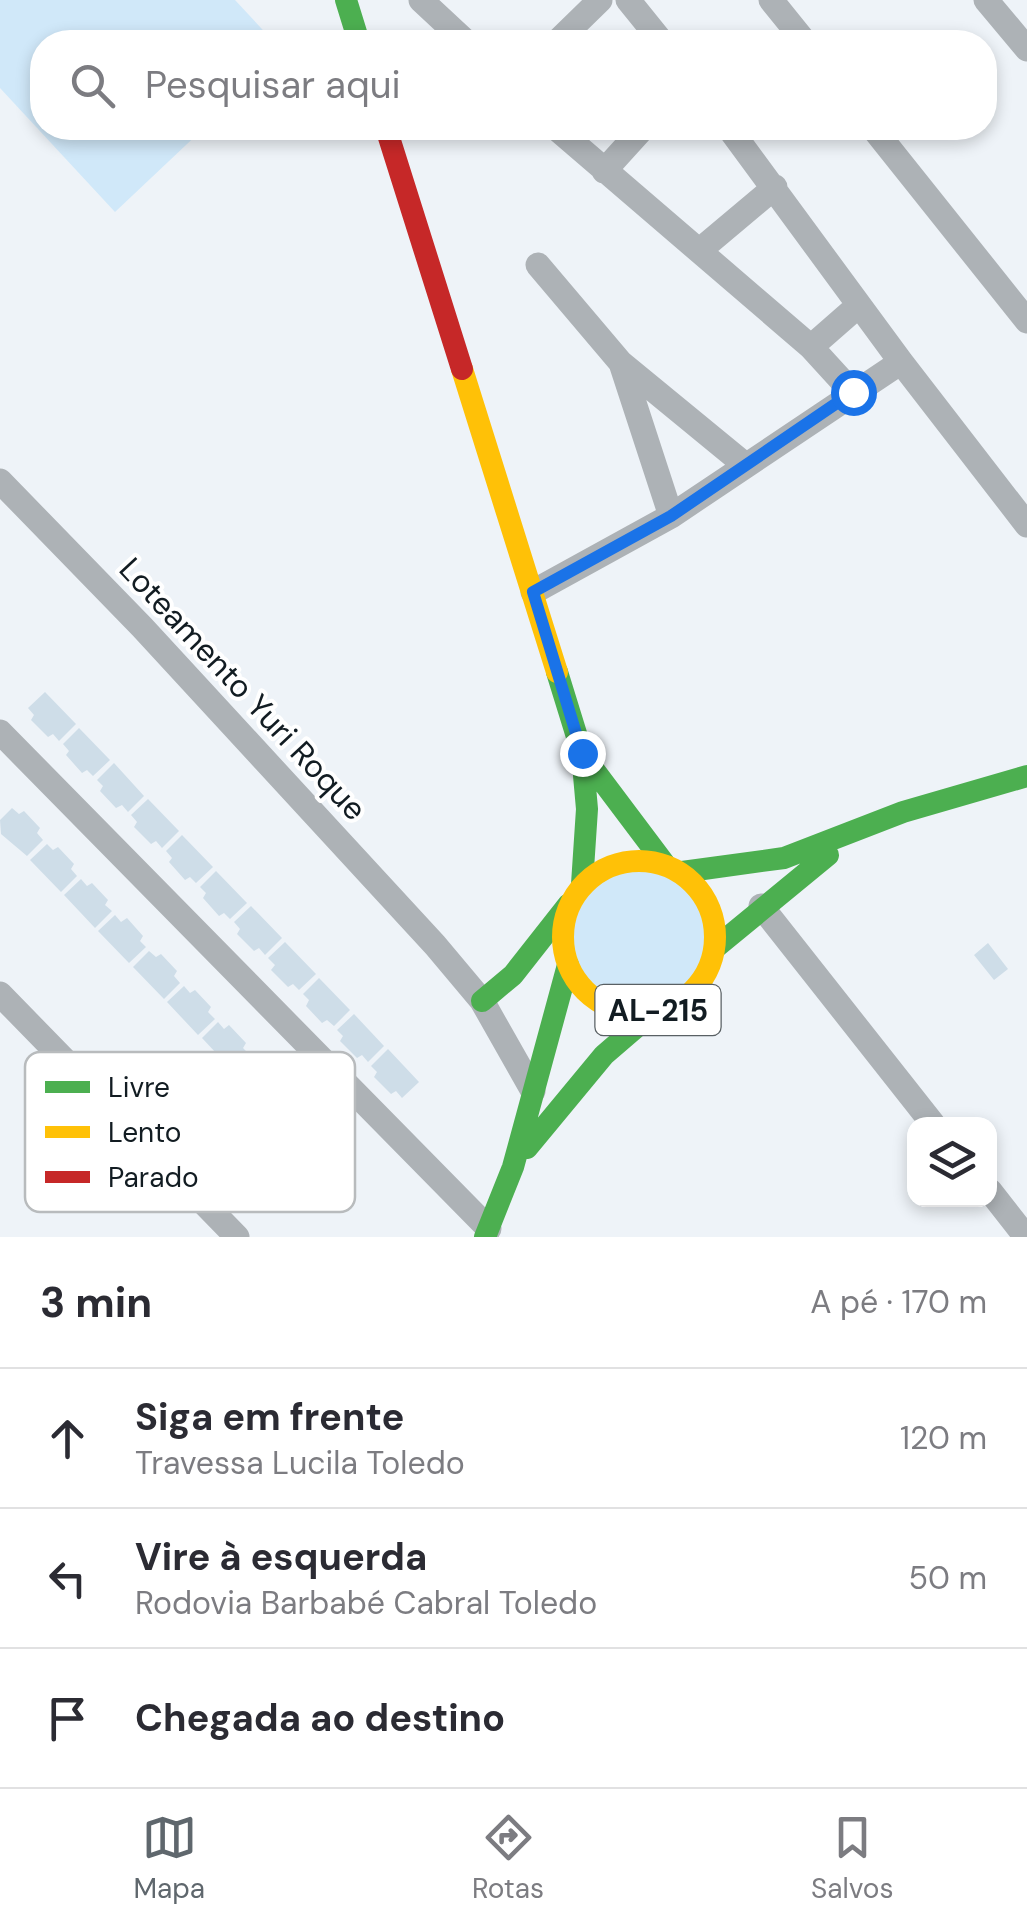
<!DOCTYPE html>
<html lang="pt">
<head>
<meta charset="utf-8">
<style>
  :root { --surface:#fff; --page:#f2f2f3; --text:#2b2b33; --muted:#7c7c81; --line:#e1e1e2; --accent:#5f676d }
  body { margin:0; font-family:"DM Sans",sans-serif; background:var(--page); color:var(--text) }
  .controls { position:absolute; right:30px; bottom:30px; display:grid; overflow:hidden; border-radius:20px; box-shadow:0 5px 15px #0003 }
  .controls button { width:90px; height:90px; display:grid; place-items:center; padding:0; border:0; border-bottom:2px solid var(--line); background:var(--surface); color:var(--text); font:50px sans-serif }
  .stop { position:absolute; width:30px; height:30px; margin:-22px; border:8px solid #1a73e8; border-radius:50%; background:#fff }
  .stop.end { background:#1a73e8; border-color:#fff; box-shadow:0 2px 10px #0008 }
  .list { margin:0; padding:0; list-style:none }
  h2 { display:flex; justify-content:space-between; align-items:center; height:130px; margin:0; padding:0 40px; font-size:42px }
  h2 small { font-size:32px; font-weight:400; color:var(--muted) }
  .list li { display:grid; grid-template-columns:65px 1fr auto; gap:30px; align-items:center; box-sizing:border-box; height:140px; padding:0 40px; border-top:2px solid var(--line) }
  .list b { display:block; font-size:38px; white-space:nowrap }
  .list p { margin:0; font-size:32px; white-space:nowrap; color:var(--muted) }
  .list em { font-size:32px; font-style:normal; color:var(--muted) }
  .icon { flex:none; width:55px; height:55px; fill:none; stroke:currentColor; stroke-width:2; stroke-linecap:round; stroke-linejoin:round }
  .map { position:relative; flex:none; width:1027px; height:1237px; overflow:hidden }
  .search { position:absolute; background:var(--surface); box-shadow:0 5px 15px #0003; left:30px; right:30px; top:30px; height:110px; display:flex; align-items:center; gap:25px; box-sizing:border-box; padding:0 35px; border-radius:40px; color:var(--muted); font-size:38px }
  .sheet { height:550px; background:var(--surface) }
  nav { display:flex; justify-content:space-around; align-items:center; box-sizing:border-box; height:140px; border-top:2px solid var(--line); background:var(--surface); font-size:28px; color:var(--muted) }
  nav a { display:grid; justify-items:center; gap:5px }
  nav .on { color:var(--accent) }
  .map>svg:first-child { display:block }
</style>
</head>
<body>
<div class="map">
<svg width="1027" height="1237" viewBox="0 0 1027 1237">
  <rect width="100%" height="100%" fill="#eef3f8"/>
  <!-- green -->
  <path fill="#d0e8f9" d="M 0,0 L 235,0 L 274,42 L 42,42 L 42,128 L 204,128 L 115,212 L 0,88 Z
    M571 937a69 69 0 1 1 138 0a69 69 0 1 1-138 0Z"/>
  <!-- building -->
  <path fill="#cedde8" d="M 45,692 L 76,724 L 59,741 L 53,734 L 48,737 L 31,720 L 34,715 L 28,708 Z
    M 79,728 L 110,760 L 93,776 L 87,770 L 82,773 L 66,755 L 69,751 L 63,744 Z
    M 114,763 L 144,796 L 128,812 L 122,805 L 116,808 L 100,791 L 103,786 L 97,780 Z
    M 148,799 L 179,831 L 162,848 L 156,841 L 151,844 L 134,827 L 137,822 L 131,815 Z
    M 12,808 L 19,814 L 24,811 L 40,828 L 37,833 L 43,840 L 27,856 L 1,834 L 0,820 Z
    M 182,835 L 213,867 L 196,883 L 190,877 L 185,880 L 169,862 L 172,858 L 166,851 Z
    M 47,844 L 53,850 L 58,847 L 74,864 L 71,869 L 77,876 L 61,892 L 30,860 Z
    M 216,871 L 247,903 L 230,919 L 224,913 L 219,916 L 203,898 L 206,893 L 200,887 Z
    M 81,879 L 87,886 L 92,883 L 108,900 L 105,905 L 112,911 L 95,928 L 64,895 Z
    M 251,906 L 282,938 L 265,955 L 259,948 L 254,951 L 237,934 L 240,929 L 234,922 Z
    M 115,915 L 121,922 L 127,918 L 143,936 L 140,941 L 146,947 L 129,963 L 98,931 Z
    M 285,942 L 316,974 L 299,990 L 293,984 L 288,987 L 271,970 L 275,965 L 268,958 Z
    M 988,943 L 1008,969 L 994,980 L 974,955 Z
    M 149,951 L 156,957 L 161,954 L 177,971 L 174,976 L 180,983 L 164,999 L 133,967 Z
    M 319,978 L 350,1010 L 334,1026 L 327,1020 L 322,1023 L 306,1006 L 309,1000 L 303,994 Z
    M 184,986 L 190,993 L 195,990 L 211,1007 L 208,1012 L 215,1019 L 198,1035 L 167,1002 Z
    M 354,1014 L 384,1046 L 368,1062 L 362,1055 L 357,1058 L 340,1041 L 343,1036 L 337,1030 Z
    M 218,1022 L 224,1029 L 229,1025 L 246,1043 L 243,1048 L 249,1054 L 232,1070 L 202,1038 Z
    M 388,1049 L 419,1082 L 402,1098 L 396,1091 L 391,1094 L 374,1077 L 377,1072 L 371,1066 Z"/>
  <g fill="none" stroke-linecap="round" stroke-linejoin="round">
    <!-- street -->
    <path stroke="#adb2b6" stroke-width="25" d="M 421,0 L 466,42
      M 628,0 L 662,42
      M 771,0 L 805,42
      M 986,0 L 1027,49
      M 557,42 L 600,0
      M 556,128 L 811,347
      M 729,128 L 901,362 L 1027,525
      M 873,128 L 1027,321
      M 604,171 L 643,128
      M 700,250 L 775,187
      M 538,265 L 621,363 L 744,464
      M 621,363 L 671,516
      M 853,393 L 811,347 L 859,305
      M 0,481 L 142,627 L 435,945 L 482,1001 L 533,1091
      M 533,592 L 671,516 L 901,362
      M 0,732 L 489,1229
      M 761,906 L 933,1124
      M 0,994 L 237,1237
      M 990,1191 L 1026,1237"/>
    <!-- fast -->
    <path stroke="#4caf50" stroke-width="22" d="M 346,0 L 359,42
      M 557,672 L 582,753 L 587,809 L 582,884
      M 582,754 L 664,863
      M 682,872 L 784,858 L 903,812 L 1027,776
      M 715,948 L 828,855
      M 482,1001 L 513,975 L 568,905
      M 527,1148 L 604,1055 L 654,1012
      M 485,1237 L 513,1167 L 568,965"/>
    <!-- slow -->
    <path stroke="#ffc107" stroke-width="22" d="M 462,369 L 557,672
      M563 937a76 76 0 1 1 152 0a76 76 0 1 1-152 0Z"/>
    <!-- jam -->
    <path stroke="#c62828" stroke-width="22" d="M 386,128 L 462,369"/>
  </g>
  <g fill="none" stroke-linecap="round" stroke-linejoin="round">
    <!-- route -->
    <path stroke="#1a73e8" stroke-width="12" d="M 582,753 L 533,592 L 671,516 L 853,392"/>
  </g>
  <g text-anchor="middle" dominant-baseline="central" stroke-width="8" stroke-linejoin="round" paint-order="stroke">
    <!-- shield labels -->
    <rect fill="#fff" stroke="#596064" stroke-width="2.5" x="595.5" y="985" width="125" height="50" rx="8"/>
    <g font-size="30" font-weight="bold" fill="#121c22">
      <text x="658" y="1010">AL-215</text>
    </g>
    <!-- street labels -->
    <g font-size="32" fill="#121c22" stroke="#fff">
      <text transform="translate(243 689) rotate(47)">Loteamento Yuri Roque</text>
    </g>
  </g>
  <!-- legend -->
  <rect x="25" y="1052" width="330" height="160" rx="15" fill="#fff" stroke="#b8bbbd" stroke-width="2.5"/>
  <rect x="45" y="1081" width="45" height="12" fill="#4caf50"/>
  <rect x="45" y="1126" width="45" height="12" fill="#ffc107"/>
  <rect x="45" y="1171" width="45" height="12" fill="#c62828"/>
  <g font-size="28" fill="#121c22">
    <text x="108" y="1097">Livre</text>
    <text x="108" y="1142">Lento</text>
    <text x="108" y="1187">Parado</text>
  </g>
</svg>
<div class="controls">
<button><svg class="icon" aria-label="layers" viewBox="0 0 24 24"><path d="M12 4l9 5-9 5-9-5zM3 14l9 5 9-5"/></svg></button>
</div>
<div class="stop" style="left:853px;top:392px"></div>
<div class="stop end" style="left:582px;top:753px"></div>
<div class="search"><svg class="icon" aria-label="search" viewBox="0 0 24 24"><circle cx="10" cy="10" r="6"/><path d="M15 15l6 6"/></svg>Pesquisar aqui</div>
</div>
<section class="sheet">
<h2>3 min<small>A pé · 170 m</small></h2>
<ul class="list">
<li><svg class="icon" aria-label="ahead" viewBox="0 0 24 24"><path d="M12 20V5M6 11l6-6 6 6"/></svg><div><b>Siga em frente</b><p>Travessa Lucila Toledo</p></div><em>120 m</em></li>
<li><svg class="icon" aria-label="left" viewBox="0 0 24 24"><path d="M17 20v-9H6M10 6l-5 5 5 5"/></svg><div><b>Vire à esquerda</b><p>Rodovia Barbabé Cabral Toledo</p></div><em>50 m</em></li>
<li><svg class="icon" aria-label="arrive" viewBox="0 0 24 24"><path d="M6 21V4h12l-3 4 3 4H6"/></svg><div><b>Chegada ao destino</b></div></li>
</ul>
</section>
<nav>
<a class="on"><svg class="icon" aria-label="map" viewBox="0 0 24 24"><path d="M3 6l6-2 6 2 6-2v14l-6 2-6-2-6 2zM9 4v14M15 6v14"/></svg>Mapa</a>
<a><svg class="icon" aria-label="directions" viewBox="0 0 24 24"><path d="M12 3l9 9-9 9-9-9zM9 14v-3h6M13 9l2 2-2 2"/></svg>Rotas</a>
<a><svg class="icon" aria-label="saved" viewBox="0 0 24 24"><path d="M7 4h10v16l-5-4-5 4z"/></svg>Salvos</a>
</nav>
</body>
</html>
